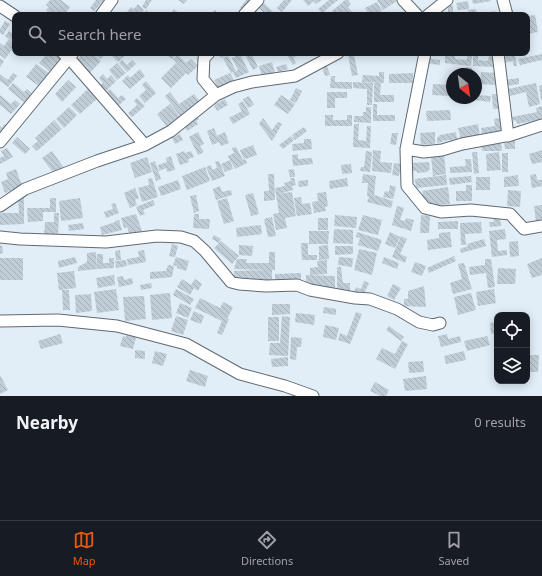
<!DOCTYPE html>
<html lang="en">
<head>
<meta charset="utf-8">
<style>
  :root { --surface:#171b24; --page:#242831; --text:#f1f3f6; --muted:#9ea1a6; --line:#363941; --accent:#ea580c }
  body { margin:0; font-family:"Noto Sans",sans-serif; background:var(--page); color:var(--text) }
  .controls { position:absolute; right:12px; bottom:12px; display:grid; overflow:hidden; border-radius:8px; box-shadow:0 2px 10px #0003 }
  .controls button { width:36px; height:36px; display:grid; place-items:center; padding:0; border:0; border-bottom:1px solid var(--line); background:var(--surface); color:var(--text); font:20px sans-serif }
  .compass { position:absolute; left:446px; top:68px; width:36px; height:36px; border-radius:50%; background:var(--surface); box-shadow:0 2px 10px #0003; rotate:151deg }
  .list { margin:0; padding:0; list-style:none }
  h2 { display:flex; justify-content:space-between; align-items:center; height:52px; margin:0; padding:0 16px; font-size:17px }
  h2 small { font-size:13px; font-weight:400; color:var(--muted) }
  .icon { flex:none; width:22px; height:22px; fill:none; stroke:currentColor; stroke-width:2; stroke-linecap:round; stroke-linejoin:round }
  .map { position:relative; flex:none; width:542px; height:396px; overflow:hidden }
  .search { position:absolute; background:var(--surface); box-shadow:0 2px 10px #0003; left:12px; right:12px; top:12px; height:44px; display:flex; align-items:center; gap:10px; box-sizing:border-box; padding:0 14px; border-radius:8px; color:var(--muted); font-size:15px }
  .sheet { height:124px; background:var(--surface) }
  nav { display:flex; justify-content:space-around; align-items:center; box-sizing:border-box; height:56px; border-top:1px solid var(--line); background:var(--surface); font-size:11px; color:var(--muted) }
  nav a { display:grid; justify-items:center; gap:2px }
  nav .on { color:var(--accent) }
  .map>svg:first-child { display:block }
</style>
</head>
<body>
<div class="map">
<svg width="542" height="396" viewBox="0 0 542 396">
  <defs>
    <pattern id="building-back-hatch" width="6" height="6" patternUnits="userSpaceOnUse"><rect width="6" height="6" fill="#c1cdd6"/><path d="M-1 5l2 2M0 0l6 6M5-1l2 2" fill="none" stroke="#a5b0b8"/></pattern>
  </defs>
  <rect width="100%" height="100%" fill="#e1edf7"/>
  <!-- building -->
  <path fill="url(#building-back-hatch)" d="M 50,0 L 61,0 L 70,7 L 64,15 L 52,15 L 46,10 L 49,7 L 46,5 Z
    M 96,0 L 104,0 L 94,11 L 90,8 Z
    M 146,0 L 152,0 L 146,9 L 142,7 Z
    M 178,0 L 187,0 L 184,4 Z
    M 246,0 L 255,0 L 245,12 L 240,8 Z
    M 284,0 L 292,0 L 282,12 L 277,8 Z
    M 303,0 L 312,0 L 313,2 L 308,6 Z
    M 312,0 L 322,0 L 316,4 Z
    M 329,0 L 338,0 L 322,13 L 318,9 Z
    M 345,0 L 348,0 L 351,4 L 348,7 L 352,12 L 349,15 L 336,15 L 332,11 Z
    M 377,0 L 396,0 L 397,1 L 383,10 Z
    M 472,0 L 490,0 L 491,1 L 473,4 Z
    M 468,1 L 469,9 L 458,10 L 456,3 Z
    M 377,2 L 382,11 L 374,15 L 369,15 L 365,8 Z
    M 264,3 L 274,13 L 272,15 L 260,15 L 263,12 L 259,8 Z
    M 138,4 L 144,10 L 140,15 L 131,15 L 127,12 L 131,7 L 134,9 Z
    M 453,5 L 453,15 L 448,15 L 448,6 Z
    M 174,9 L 179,13 L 177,15 L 170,15 Z
    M 476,9 L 477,15 L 469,15 L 468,10 Z
    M 146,10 L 154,15 L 143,15 Z
    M 215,10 L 220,15 L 209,15 Z
    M 495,11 L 496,15 L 478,15 L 478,14 Z
    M 535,15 L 538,32 L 527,34 L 527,19 L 529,19 L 528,16 Z
    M 5,21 L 10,24 L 3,35 L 0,33 L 0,29 Z
    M 9,31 L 15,35 L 15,42 L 5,36 Z
    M 9,39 L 15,45 L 5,59 L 0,55 L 0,43 L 4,46 Z
    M 48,53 L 59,53 L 63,56 L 50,72 L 39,63 Z
    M 83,53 L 93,53 L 101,61 L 89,74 L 76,61 Z
    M 94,53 L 106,53 L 101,59 Z
    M 109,53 L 128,53 L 118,62 Z
    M 164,53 L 174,53 L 176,55 L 172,59 Z
    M 218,53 L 231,53 L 221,58 Z
    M 244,53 L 251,53 L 258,67 L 253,70 Z
    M 290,53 L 303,53 L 293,58 L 296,63 L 293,65 L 287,55 Z
    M 364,53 L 377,53 L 377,54 L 364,56 Z
    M 427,53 L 431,53 L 431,59 L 440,60 L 440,65 L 426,63 Z
    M 445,53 L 455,53 L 455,59 L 467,60 L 467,55 L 472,56 L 471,66 L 445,63 Z
    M 473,53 L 478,53 L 478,60 L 488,61 L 489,56 L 494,56 L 494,67 L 473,66 Z
    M 240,54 L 249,72 L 236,78 L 233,73 L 238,70 L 232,58 Z
    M 354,54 L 358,75 L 352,76 L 348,55 Z
    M 542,54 L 542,60 L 520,65 L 518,59 Z
    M 178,55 L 186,63 L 191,59 L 198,66 L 188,75 L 173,59 Z
    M 515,55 L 517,66 L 514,66 L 513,61 L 502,63 L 501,57 Z
    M 228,56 L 236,71 L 231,73 L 223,58 Z
    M 0,58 L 4,61 L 0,67 Z
    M 122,60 L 127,65 L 132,60 L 136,64 L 127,72 L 119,63 Z
    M 272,62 L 275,73 L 262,77 L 259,66 Z
    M 117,63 L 126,73 L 117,80 L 109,70 Z
    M 176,63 L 186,73 L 171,88 L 161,78 Z
    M 36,64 L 49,73 L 39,86 L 26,77 Z
    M 286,64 L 288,69 L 278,72 L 276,67 Z
    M 327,66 L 330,75 L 325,76 L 322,67 Z
    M 466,67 L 472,68 L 471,74 L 465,74 Z
    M 140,69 L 145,76 L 130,89 L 122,81 L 128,75 L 130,78 Z
    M 379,72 L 384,72 L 384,83 L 362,82 L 363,75 L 379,76 Z
    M 481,72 L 497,73 L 496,85 L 480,84 Z
    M 13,73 L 17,76 L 8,87 L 0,81 L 0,74 L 8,80 Z
    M 230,73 L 234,80 L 218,88 L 214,80 Z
    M 413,73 L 413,83 L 389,83 L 389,74 Z
    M 103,74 L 107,79 L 111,75 L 116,81 L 106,91 L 100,85 L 103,83 L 99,78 Z
    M 331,76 L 335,76 L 335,82 L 352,82 L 352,89 L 330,88 Z
    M 476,77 L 479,77 L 479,83 L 476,83 Z
    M 519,78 L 519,84 L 506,86 L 505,80 Z
    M 68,80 L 76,87 L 62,102 L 55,94 Z
    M 146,81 L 156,93 L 145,103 L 139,96 L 146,90 L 142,85 Z
    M 353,82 L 373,83 L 372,105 L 367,105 L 367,89 L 353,88 Z
    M 13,83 L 24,92 L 27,89 L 34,95 L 26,104 L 8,89 Z
    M 374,83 L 381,83 L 380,95 L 394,95 L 394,102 L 374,102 Z
    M 536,83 L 540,104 L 529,107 L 526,92 L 510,96 L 508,89 Z
    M 433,84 L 452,85 L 451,96 L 432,95 Z
    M 542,85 L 542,100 L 541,100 L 539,86 Z
    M 91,86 L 100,96 L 80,114 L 71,105 Z
    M 296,88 L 302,91 L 296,103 L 290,100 Z
    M 110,89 L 118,98 L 122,95 L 126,99 L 118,106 L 106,93 Z
    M 170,92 L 179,104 L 194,94 L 199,101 L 180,116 L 165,96 Z
    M 327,92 L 347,92 L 347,98 L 335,98 L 335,108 L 327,108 Z
    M 492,94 L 499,94 L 500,109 L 493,109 Z
    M 0,95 L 11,104 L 15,100 L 20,104 L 11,114 L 0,105 Z
    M 281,95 L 295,104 L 288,114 L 274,105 Z
    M 476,95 L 491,96 L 490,102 L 467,99 L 476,98 Z
    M 249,96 L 254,105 L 248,108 L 243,99 Z
    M 137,98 L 145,106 L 132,117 L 128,113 L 137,105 L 134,101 Z
    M 225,99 L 228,105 L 217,111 L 214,105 Z
    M 243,101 L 250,114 L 233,124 L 229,118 L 242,111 L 238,104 Z
    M 170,104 L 181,118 L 168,128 L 157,114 Z
    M 373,104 L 377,104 L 377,115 L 395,115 L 395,121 L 373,121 Z
    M 542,106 L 542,119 L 517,124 L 516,120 L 513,121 L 512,117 L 537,112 L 536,108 Z
    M 69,107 L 77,115 L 64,128 L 56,119 Z
    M 366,107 L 371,107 L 371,123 L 354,122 L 354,116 L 363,116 L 363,112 L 366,112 Z
    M 450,110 L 451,120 L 427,121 L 426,111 Z
    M 325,115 L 333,115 L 333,120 L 347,120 L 347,115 L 352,115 L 352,126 L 325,126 Z
    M 197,116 L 199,119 L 196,121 L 198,124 L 187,131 L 183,124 Z
    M 263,118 L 272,130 L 278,122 L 282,124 L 272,141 L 259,124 Z
    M 499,118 L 502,132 L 482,136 L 481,128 L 495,126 L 494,119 Z
    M 54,120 L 62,129 L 37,151 L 32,146 L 38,141 L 35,138 Z
    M 4,124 L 9,128 L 0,139 L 0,126 L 2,128 Z
    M 354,124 L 359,124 L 358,140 L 366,141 L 367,126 L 371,126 L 370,148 L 353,147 Z
    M 478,124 L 480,136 L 461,140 L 458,128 Z
    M 304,127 L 307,131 L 295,140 L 292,135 Z
    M 214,128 L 217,136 L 225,132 L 229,143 L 221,146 L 219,142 L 212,145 L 207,131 Z
    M 198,132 L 204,144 L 200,146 L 204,152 L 198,155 L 189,137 Z
    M 435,132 L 435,144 L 421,145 L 420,133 Z
    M 456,132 L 457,139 L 442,141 L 442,142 L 437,143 L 437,138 L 440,135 Z
    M 392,133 L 398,133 L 396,145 L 390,144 Z
    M 180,134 L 183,140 L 175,144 L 172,138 Z
    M 291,136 L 294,140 L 283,149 L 279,145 Z
    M 17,137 L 30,149 L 25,154 L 12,143 Z
    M 304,139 L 311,139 L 312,149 L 293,151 L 292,144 L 304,143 Z
    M 504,141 L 515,141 L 515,149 L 505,149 Z
    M 501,142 L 502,151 L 482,151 L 481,143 Z
    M 253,145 L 257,155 L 246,159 L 246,158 L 244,159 L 240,150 Z
    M 236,147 L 243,160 L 245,159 L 247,163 L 235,169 L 228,156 L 234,153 L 232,148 Z
    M 7,148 L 13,157 L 0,164 L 0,158 L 4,156 L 1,151 Z
    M 373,150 L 381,151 L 380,162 L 392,163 L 391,173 L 372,171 Z
    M 542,150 L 542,162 L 532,164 L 529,154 Z
    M 52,151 L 64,168 L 55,175 L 42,158 Z
    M 184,151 L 185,153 L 191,151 L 194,157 L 188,159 L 189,162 L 180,165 L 176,154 Z
    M 366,151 L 372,152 L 370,172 L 360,171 L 361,167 L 364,167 Z
    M 472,152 L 477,152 L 479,173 L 474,174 Z
    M 499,152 L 501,170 L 487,171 L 486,154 Z
    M 502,153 L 508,153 L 508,172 L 502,172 Z
    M 298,154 L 298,159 L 312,158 L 313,164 L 293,166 L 292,155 Z
    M 444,154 L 446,174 L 433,176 L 431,156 Z
    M 171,156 L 175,170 L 167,172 L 166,168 L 159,171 L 158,165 L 167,162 L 166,158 Z
    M 147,157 L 152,172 L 135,178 L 130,163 Z
    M 465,159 L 471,159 L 472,172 L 450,173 L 450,167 L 466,166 Z
    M 230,160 L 233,169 L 225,172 L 221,164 Z
    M 155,161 L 161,179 L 156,181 L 150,163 Z
    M 219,161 L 225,176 L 212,181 L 206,167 L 211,165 L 212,170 L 217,168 L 215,162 Z
    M 429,162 L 430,170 L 428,170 L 428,172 L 417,173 L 417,171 L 413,171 L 412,163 Z
    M 394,163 L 401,164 L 399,176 L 392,175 Z
    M 351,164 L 352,173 L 342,174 L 341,165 Z
    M 205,167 L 210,181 L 187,190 L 182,176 Z
    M 16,169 L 22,186 L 5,193 L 1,182 L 8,179 L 6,173 Z
    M 294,169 L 295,177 L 290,177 L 288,170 Z
    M 268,174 L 274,174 L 275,200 L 264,201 L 264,191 L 269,191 Z
    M 363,174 L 376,176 L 374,195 L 393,201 L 391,208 L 367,202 L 369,197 L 367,196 L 368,183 L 362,183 Z
    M 536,174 L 537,180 L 542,180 L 542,186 L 532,188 L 530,175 Z
    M 446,175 L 447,185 L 416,188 L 415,179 Z
    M 518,175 L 519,186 L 504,187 L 504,177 Z
    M 471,176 L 472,182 L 450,185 L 449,178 Z
    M 476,177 L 490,177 L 490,190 L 476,190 Z
    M 152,178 L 158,197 L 142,202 L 138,188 L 149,185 L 148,179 Z
    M 290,178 L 294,178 L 296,185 L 292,186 L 293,190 L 278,194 L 292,192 L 296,216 L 285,218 L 287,228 L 276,230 L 273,214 L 279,213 L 275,188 L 285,186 L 284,183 L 291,181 Z
    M 347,178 L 348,186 L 330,189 L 329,181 Z
    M 178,180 L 181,189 L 161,196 L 158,187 Z
    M 308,180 L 308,186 L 299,187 L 298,181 Z
    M 390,185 L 396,187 L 393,199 L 383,197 L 385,191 L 389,192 Z
    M 466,185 L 472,185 L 472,201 L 456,201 L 456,191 L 466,191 Z
    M 220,186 L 222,192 L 231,190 L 232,195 L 216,200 L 213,189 Z
    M 448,187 L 450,204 L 431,206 L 424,200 L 422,191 Z
    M 135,188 L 139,198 L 135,200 L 137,205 L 130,208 L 124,193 Z
    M 508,190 L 521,191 L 520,207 L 507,206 Z
    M 326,192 L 328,206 L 325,207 L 326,211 L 314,213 L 312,202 L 318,201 L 317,193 Z
    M 253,193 L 259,214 L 251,216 L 245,195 Z
    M 196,195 L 199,211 L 194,213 L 190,196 Z
    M 18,197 L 24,197 L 24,224 L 0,225 L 0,213 L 19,213 Z
    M 301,197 L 302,204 L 310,203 L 312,214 L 297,216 L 294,198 Z
    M 50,198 L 56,198 L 56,212 L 43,212 L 43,221 L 28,222 L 27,208 L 50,208 Z
    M 80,198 L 83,218 L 61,221 L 59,201 Z
    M 227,198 L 234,221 L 224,224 L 217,201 Z
    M 153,200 L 155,205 L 143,210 L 145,214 L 140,216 L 136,207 Z
    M 115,203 L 119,213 L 106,218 L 104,212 L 113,209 L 111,204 Z
    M 542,205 L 542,221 L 536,222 L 534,206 Z
    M 397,206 L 404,208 L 400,220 L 405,221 L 406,218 L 414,220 L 411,231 L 392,225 Z
    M 54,213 L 59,213 L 58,236 L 44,236 L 45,222 L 54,222 Z
    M 136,214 L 142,231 L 130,235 L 127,227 L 124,228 L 121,218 Z
    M 194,214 L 199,214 L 199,219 L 210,219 L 209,229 L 193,228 Z
    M 335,215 L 357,217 L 356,228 L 334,226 Z
    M 363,215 L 382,220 L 378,235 L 358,230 Z
    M 421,215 L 430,216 L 429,233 L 420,233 Z
    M 500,216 L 501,226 L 490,227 L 489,222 L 494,222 L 493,217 Z
    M 272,217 L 276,236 L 268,237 L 264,219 Z
    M 318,218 L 328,218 L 328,230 L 318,230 Z
    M 119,220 L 122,230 L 102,235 L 100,227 L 115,222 L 115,221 Z
    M 458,221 L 458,229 L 438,229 L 438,222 Z
    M 481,222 L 482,233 L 465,234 L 466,245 L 461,245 L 460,223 Z
    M 83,223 L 84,229 L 69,231 L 68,225 Z
    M 261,225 L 262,234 L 237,237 L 236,228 Z
    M 334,229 L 353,230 L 353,244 L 333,243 Z
    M 505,229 L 506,239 L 497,240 L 498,251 L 507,250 L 507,255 L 492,257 L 489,231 Z
    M 309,231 L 329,231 L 328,244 L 309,244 Z
    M 357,232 L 382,240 L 378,251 L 358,245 L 360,238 L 356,237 Z
    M 390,232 L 400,237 L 395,248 L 385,244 Z
    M 450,232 L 452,247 L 428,250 L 427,240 L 439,238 L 439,233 Z
    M 214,235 L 221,239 L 219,243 L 221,241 L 239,256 L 232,264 L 214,248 L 219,243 L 212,239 Z
    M 401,236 L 407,239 L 400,254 L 407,257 L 405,263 L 392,257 Z
    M 484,239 L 486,246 L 461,253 L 460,249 L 468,246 L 467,244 Z
    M 518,241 L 519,256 L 510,257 L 509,242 Z
    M 301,243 L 308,243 L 308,255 L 317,255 L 317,260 L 302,260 Z
    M 172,244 L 178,246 L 175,257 L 169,256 Z
    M 2,245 L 3,253 L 0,254 L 0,246 Z
    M 239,245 L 253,246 L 252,256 L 239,255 Z
    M 328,245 L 329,259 L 319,260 L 319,246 Z
    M 335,246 L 353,246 L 353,254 L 335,255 Z
    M 359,249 L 377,253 L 372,275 L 354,270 Z
    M 120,250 L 121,260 L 116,260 L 115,251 Z
    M 144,250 L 146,262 L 128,265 L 127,259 L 139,257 L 138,251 Z
    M 96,252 L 97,269 L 78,271 L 78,267 L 87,262 L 87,253 Z
    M 269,252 L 275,252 L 275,270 L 272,270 L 272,281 L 234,282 L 234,271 L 267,270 L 234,269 L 237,259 L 247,259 L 246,263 L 269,263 Z
    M 97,254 L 103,254 L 103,263 L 109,263 L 109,258 L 114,258 L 114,268 L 97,269 Z
    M 454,256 L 456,261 L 429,273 L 427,268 Z
    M 75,257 L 77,263 L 59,268 L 58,261 Z
    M 176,257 L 189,261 L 186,271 L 177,268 L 177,266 L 173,265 Z
    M 339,257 L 353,258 L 352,267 L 338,265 Z
    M 384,257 L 399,263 L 397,269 L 382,263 Z
    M 0,258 L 23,258 L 23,280 L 0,280 Z
    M 542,258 L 542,275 L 532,278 L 527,264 Z
    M 485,259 L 491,259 L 495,287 L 488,288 L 486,273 L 470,275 L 469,267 L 485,265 Z
    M 126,260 L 127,266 L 116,268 L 115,261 Z
    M 327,260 L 327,274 L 310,275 L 310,268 L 318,267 L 317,261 Z
    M 415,262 L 426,266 L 422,276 L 411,272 Z
    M 464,263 L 472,289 L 453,294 L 450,283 L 462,279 L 458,264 Z
    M 168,265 L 174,266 L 172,277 L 150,279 L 150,272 L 166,271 Z
    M 337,267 L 341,267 L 343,283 L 350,283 L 350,292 L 337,292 Z
    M 498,268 L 516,269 L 515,284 L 497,284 Z
    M 74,271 L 76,288 L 59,290 L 57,273 Z
    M 301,273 L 301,280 L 275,281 L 275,274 Z
    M 114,275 L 115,285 L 98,288 L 96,278 Z
    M 306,275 L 335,276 L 335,288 L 306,287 Z
    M 123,276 L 124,280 L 132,278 L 133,284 L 119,287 L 117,277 Z
    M 182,279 L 191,285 L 195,279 L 202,284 L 198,291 L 194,288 L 190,295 L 177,287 Z
    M 364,281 L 369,283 L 363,296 L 354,292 L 356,287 L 361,289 Z
    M 151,283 L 152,288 L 141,290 L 140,285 Z
    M 393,284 L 401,288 L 394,300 L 387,296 Z
    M 424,286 L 426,307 L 404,306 L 404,299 L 408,299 L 408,291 Z
    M 116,289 L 119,310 L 97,313 L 94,292 Z
    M 176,289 L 194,299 L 190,305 L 173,295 Z
    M 494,289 L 496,303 L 478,306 L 476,292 Z
    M 62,290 L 69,290 L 70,310 L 63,310 Z
    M 170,293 L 172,318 L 152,320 L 150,295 Z
    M 471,293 L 476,310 L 458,315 L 454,297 Z
    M 91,294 L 92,311 L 76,313 L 75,295 Z
    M 144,296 L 146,319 L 125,321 L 123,297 Z
    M 200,298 L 220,308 L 223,302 L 233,307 L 227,319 L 229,319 L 222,335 L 217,333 L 222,321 L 195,308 Z
    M 180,303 L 192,308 L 188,318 L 176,313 Z
    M 272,304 L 290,304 L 290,314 L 272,315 Z
    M 324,307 L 336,309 L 336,315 L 323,313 Z
    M 194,311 L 204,316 L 201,324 L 190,320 Z
    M 356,312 L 362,314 L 350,344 L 338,340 L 340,333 L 347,336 Z
    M 296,313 L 315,315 L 314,325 L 295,322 Z
    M 176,316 L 188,320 L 183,335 L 171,331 Z
    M 282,316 L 290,317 L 288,356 L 269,355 L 270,343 L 280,343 Z
    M 268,317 L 279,317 L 279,341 L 268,341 Z
    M 497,322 L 497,333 L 491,334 L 490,323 Z
    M 325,325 L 339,328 L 336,340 L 323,337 Z
    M 389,326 L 404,337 L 401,341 L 386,330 Z
    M 127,332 L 137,334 L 133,349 L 120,346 L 123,336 L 126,337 Z
    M 60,334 L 63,343 L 41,349 L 38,341 Z
    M 447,334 L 448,339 L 460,336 L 461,342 L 441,347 L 438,336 Z
    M 487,336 L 490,345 L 467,351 L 464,341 Z
    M 291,337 L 302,338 L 301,347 L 297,347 L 296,360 L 290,359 Z
    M 402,341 L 408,344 L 395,369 L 376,359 L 382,348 L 395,354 Z
    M 135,350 L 145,351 L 145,359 L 135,358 Z
    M 155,351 L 167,354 L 163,366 L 152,363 Z
    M 464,351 L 466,360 L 446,364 L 444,356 Z
    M 527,355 L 539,355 L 538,372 L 527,372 Z
    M 288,357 L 288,366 L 272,367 L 271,359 Z
    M 423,361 L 424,372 L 409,373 L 408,362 Z
    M 190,370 L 208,376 L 205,387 L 186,381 Z
    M 0,375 L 8,390 L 0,394 Z
    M 426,376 L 427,389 L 405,391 L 403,379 Z
    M 375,382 L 389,390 L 386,396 L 380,396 L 370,391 Z"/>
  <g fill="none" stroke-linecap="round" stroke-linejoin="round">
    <defs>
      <path id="street" d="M 403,0 L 417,15
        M 503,0 L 507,15
        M 0,6 L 15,16
        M 101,15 L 112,0
        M 244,15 L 258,0
        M 428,15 L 447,0
        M 63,53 L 69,58 L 145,145
        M 209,53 L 204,58 L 203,79 L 216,95
        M 425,53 L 406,149 L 407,186 L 425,208 L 441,212 L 471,210 L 510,214 L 524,229 L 542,226
        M 498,53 L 508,136
        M 0,142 L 73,53
        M 406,149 L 424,152 L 442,150 L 462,144 L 511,135 L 542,125
        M 0,206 L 25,189 L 97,161 L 145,145 L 171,131 L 216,95 L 233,87 L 252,82 L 295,76 L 338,53
        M 0,237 L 20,239 L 106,242 L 157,236 L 181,237 L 194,241 L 205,251 L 231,282 L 239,284 L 266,286 L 297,285 L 310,290 L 355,298 L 370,299 L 397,309 L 419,322 L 433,325 L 440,323
        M 0,321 L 58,320 L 117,326 L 186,344 L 240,374 L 285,386 L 313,396"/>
    </defs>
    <!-- street casing -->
    <use href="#street" stroke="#606a72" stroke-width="13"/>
    <!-- street -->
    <use href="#street" stroke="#fff" stroke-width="11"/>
  </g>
</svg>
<div class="controls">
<button><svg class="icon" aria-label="locate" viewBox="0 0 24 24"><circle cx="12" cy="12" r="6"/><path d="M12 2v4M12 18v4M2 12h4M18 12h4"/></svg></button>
<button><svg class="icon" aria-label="layers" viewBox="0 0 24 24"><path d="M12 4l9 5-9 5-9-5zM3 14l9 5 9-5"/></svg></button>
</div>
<svg class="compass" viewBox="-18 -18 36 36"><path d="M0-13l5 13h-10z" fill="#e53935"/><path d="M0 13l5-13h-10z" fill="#9ea1a6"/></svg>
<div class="search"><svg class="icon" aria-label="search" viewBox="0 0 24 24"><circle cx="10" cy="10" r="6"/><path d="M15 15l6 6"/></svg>Search here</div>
</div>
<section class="sheet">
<h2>Nearby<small>0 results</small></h2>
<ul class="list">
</ul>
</section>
<nav>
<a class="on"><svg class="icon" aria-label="map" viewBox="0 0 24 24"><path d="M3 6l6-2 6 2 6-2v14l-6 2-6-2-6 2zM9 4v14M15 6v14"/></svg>Map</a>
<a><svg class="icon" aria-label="directions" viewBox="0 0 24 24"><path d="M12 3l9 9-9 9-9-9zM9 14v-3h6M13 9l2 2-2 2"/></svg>Directions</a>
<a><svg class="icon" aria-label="saved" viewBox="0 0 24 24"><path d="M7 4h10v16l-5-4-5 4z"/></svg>Saved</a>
</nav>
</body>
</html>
